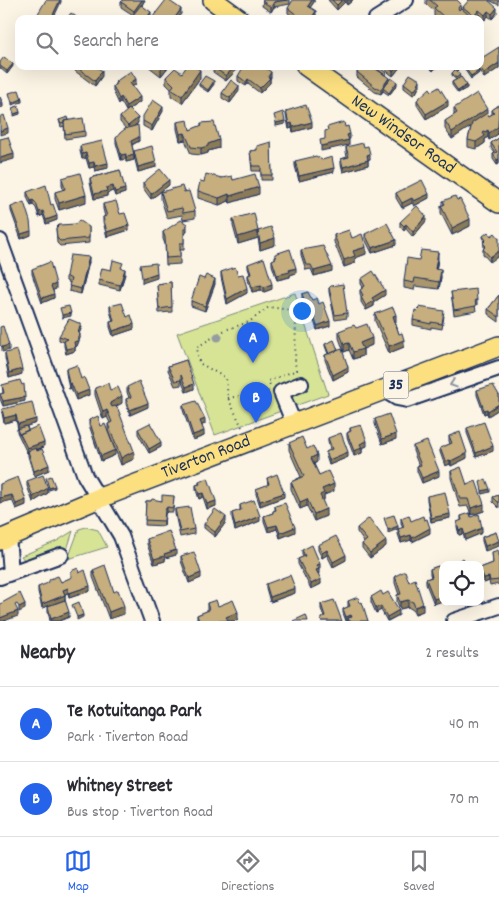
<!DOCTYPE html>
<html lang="en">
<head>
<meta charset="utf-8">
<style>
  :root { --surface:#fff; --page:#f7f7f7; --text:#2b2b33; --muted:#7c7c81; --line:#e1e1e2; --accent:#2563eb }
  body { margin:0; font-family:Dekko,sans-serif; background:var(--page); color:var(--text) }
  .controls { position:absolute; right:15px; bottom:15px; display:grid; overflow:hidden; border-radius:10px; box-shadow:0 5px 20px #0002 }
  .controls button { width:45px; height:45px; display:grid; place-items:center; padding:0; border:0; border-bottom:1px solid var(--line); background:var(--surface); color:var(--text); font:25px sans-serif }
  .you { position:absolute; left:301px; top:310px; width:18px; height:18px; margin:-12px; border:4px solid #fff; border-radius:50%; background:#1a73e8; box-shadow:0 0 0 8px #1a73e833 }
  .badge { display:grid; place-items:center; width:32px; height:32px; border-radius:50%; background:var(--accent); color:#fff; font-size:16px; font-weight:700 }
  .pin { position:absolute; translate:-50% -41px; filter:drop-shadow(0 1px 2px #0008) }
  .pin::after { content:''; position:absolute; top:26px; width:18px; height:15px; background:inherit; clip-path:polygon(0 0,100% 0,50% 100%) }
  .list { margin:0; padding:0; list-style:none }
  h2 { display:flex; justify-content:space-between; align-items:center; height:65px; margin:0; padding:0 20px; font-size:21px }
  h2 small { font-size:16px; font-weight:400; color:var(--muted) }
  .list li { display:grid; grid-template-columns:32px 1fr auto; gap:15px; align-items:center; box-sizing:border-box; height:75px; padding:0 20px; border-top:1px solid var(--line) }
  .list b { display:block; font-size:19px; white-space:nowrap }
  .list p { margin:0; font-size:16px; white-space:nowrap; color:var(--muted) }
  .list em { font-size:16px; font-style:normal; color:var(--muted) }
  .icon { flex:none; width:28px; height:28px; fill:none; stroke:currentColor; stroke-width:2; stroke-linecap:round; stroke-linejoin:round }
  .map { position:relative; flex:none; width:499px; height:621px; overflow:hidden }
  .search { position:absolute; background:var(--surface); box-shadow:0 5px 20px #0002; left:15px; right:15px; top:15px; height:55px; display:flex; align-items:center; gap:12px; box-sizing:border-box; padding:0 18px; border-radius:10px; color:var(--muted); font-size:19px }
  .sheet { height:215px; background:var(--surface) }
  nav { display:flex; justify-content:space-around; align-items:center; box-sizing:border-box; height:70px; border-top:1px solid var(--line); background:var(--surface); font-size:14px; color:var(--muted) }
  nav a { display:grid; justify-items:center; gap:2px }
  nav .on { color:var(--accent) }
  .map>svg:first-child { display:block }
</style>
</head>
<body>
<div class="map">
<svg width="499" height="621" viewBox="0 0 499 621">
  <rect width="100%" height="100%" fill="#fcf5e5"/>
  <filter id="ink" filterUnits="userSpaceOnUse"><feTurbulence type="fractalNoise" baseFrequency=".02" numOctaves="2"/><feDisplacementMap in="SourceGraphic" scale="10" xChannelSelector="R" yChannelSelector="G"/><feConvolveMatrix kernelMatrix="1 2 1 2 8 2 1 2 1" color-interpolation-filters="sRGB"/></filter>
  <g filter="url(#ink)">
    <!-- green -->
    <path fill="#d7e496" stroke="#798a7a" d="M 295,293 L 328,394 L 215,435 L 177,333 Z
      M 86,527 L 98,530 L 107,547 L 68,559 L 79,529 Z
      M 73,531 L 64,559 L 26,562 L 21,556 L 57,541 Z"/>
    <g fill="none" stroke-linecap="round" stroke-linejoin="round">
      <defs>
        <path id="minor" d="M 376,19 L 406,0
          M 0,241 L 85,476 L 121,536 L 152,621
          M 384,390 L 397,398 L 407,400 L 499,368
          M 294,424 L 281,392 L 301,384
          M 8,536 L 11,573
          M 0,577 L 61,555
          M 454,621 L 499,606"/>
        <g id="major">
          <path d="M 213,0 L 239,19"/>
          <path id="s1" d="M 306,66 L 499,203"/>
          <path id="s2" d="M 0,540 L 97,499 L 499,346"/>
        </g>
      </defs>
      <!-- minor casing -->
      <use href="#minor" stroke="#1b2f5e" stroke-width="18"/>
      <!-- major casing -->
      <use href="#major" stroke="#1b2f5e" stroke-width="22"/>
      <!-- path -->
      <path stroke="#1b2f5e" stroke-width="2" stroke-dasharray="1 4" stroke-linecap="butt" d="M 228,398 L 270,391
        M 242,427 L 228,398 L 226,378 L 199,363 L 197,347 L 225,330 L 249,322 L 269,307 L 290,310 L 296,319 L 295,364 L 297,370 L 268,381 L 270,385"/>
      <!-- minor -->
      <use href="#minor" stroke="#fcf5e5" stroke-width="14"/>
      <!-- major -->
      <use href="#major" stroke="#fce080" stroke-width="19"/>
    </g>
    <!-- trees -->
    <circle fill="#959ca1" cx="218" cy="337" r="4.5"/>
    <!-- wall -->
    <path fill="#aa966c" stroke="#1b2f5e" d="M 123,0 L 145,0 L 142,5 L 151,17 L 150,19 L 132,19 L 133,15 L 121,7 L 121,2 Z
      M 263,0 L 290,0 L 290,4 L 274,7 L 271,12 L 262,6 Z
      M 314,0 L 314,2 L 310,7 L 316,16 L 314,19 L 296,19 L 288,13 L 288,8 Z
      M 328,0 L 353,0 L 347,5 L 345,2 L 337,10 Z
      M 426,0 L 457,0 L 461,8 L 463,10 L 463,7 L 469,1 L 468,0 L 488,0 L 497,13 L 492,19 L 488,16 L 485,20 L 479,15 L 476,19 L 472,19 L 470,18 L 470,19 L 438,19 L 434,16 L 434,11 L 426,4 Z
      M 489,0 L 499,0 L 499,5 Z
      M 499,47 L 499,68 L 484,78 L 476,66 L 480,66 Z
      M 0,62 L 13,66 L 7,74 L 0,68 Z
      M 75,66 L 102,76 L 95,86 L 75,71 Z
      M 148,66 L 169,66 L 161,76 Z
      M 214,66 L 240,66 L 226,81 L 213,72 Z
      M 380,66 L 401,66 L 393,76 Z
      M 428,66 L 437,66 L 433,71 Z
      M 451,66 L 461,66 L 457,71 L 460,77 L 467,88 L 458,93 L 452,85 L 452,82 L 456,80 L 452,75 L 452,73 L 455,70 Z
      M 465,68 L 479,73 L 471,79 L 465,70 Z
      M 357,72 L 386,76 L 389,80 L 397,85 L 389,95 L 383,91 L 381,94 L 375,92 L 357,77 Z
      M 182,73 L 200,78 L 182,103 L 171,96 L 171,89 L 166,84 L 166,77 Z
      M 238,76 L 271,77 L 270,79 L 270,83 L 260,93 L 248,84 L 246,86 L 238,81 Z
      M 115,82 L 136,84 L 132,87 L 140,102 L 126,111 L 121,102 L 119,104 L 113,91 L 113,86 L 115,84 Z
      M 404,83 L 420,85 L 416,93 L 413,95 L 404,88 Z
      M 199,84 L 214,84 L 208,92 L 199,86 Z
      M 239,91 L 230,103 L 222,98 L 222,93 Z
      M 432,91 L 448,106 L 426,119 L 417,105 L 417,100 Z
      M 499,105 L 498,134 L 489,140 L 488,137 L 485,139 L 485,143 L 476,149 L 468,147 L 468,140 L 471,126 L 452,139 L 445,129 L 445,121 L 454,116 L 454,108 L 487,114 L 489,116 L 492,114 L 492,110 Z
      M 163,111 L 152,131 L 143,126 L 143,121 Z
      M 286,111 L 312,127 L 293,132 L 292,128 L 289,129 L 286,115 Z
      M 120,117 L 138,123 L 133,127 L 139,141 L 132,145 L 134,155 L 134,151 L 156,167 L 138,172 L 134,156 L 134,160 L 126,162 L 126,159 L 121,160 L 116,143 L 116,138 L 126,129 L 120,122 Z
      M 59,120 L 85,131 L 85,136 L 65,139 L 64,126 L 61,127 Z
      M 177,122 L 190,130 L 201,126 L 201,123 L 219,148 L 208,151 L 208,153 L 201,155 L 191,154 L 185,140 L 180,141 L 177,129 Z
      M 499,138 L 499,164 L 497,165 L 493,159 L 493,154 L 495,153 L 491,148 L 491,143 Z
      M 271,142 L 272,180 L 261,180 L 261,171 L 252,171 L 250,151 L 257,150 Z
      M 80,146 L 108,168 L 95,171 L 94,167 L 89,168 L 86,158 L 82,159 L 80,151 Z
      M 346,147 L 364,147 L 370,159 L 368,159 L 368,165 L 343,172 L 341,164 L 341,159 L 347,157 L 346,152 Z
      M 295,161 L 334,172 L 299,181 L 295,166 Z
      M 120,170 L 125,193 L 115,196 L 113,191 L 107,193 L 107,196 L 94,199 L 90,183 L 90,178 Z
      M 62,178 L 86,202 L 59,210 L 55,199 L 55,192 L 63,190 L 62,185 Z
      M 222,178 L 233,180 L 259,194 L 230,203 L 229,201 L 219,205 L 198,198 L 198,191 L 204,182 Z
      M 143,183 L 169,185 L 151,199 L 143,188 Z
      M 27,192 L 51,205 L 57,220 L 46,224 L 43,215 L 39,217 L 36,208 L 33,205 L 31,206 L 27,197 Z
      M 161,192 L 184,192 L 195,211 L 195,218 L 183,220 L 182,215 L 167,218 L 161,199 Z
      M 396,193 L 429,198 L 414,206 L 412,203 L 402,208 L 396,198 Z
      M 443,201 L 470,226 L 452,235 L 441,213 L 441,206 L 443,205 Z
      M 103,204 L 120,214 L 129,230 L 107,237 L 103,222 L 103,217 L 105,217 L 103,209 Z
      M 11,207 L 31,235 L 21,239 L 11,211 Z
      M 233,219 L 258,231 L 275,245 L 260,250 L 258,238 L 238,244 L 233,226 Z
      M 426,221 L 413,237 L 406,229 L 404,231 L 400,227 L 400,222 Z
      M 89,227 L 89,243 L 60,246 L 57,243 L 56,228 Z
      M 187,231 L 184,236 L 184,250 L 180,250 L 180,264 L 166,265 L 165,244 L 163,239 L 163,232 Z
      M 365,234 L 396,245 L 372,253 L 365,239 Z
      M 334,235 L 352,238 L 366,254 L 355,258 L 355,263 L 344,267 L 334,242 Z
      M 483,236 L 491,236 L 490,262 L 483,254 L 483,249 L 484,248 Z
      M 301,250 L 332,271 L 314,276 L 311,269 L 306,270 L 301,255 Z
      M 275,254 L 296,273 L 290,275 L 290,277 L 277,280 L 272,265 L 272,260 L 275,259 Z
      M 419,260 L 438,260 L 436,269 L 441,277 L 439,289 L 415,286 L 414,290 L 404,288 L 404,281 Z
      M 89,262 L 81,294 L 69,291 L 70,283 L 66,281 L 66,276 Z
      M 248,264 L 272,289 L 264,292 L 261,290 L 252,292 L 248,280 L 248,275 L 250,274 L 248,268 Z
      M 122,268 L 125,274 L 120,290 L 99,285 L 99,280 L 111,270 Z
      M 32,269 L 56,289 L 53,290 L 54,298 L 42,303 L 32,274 Z
      M 221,272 L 238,275 L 247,293 L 227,304 L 221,277 Z
      M 204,279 L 215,284 L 205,311 L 191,306 L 191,301 Z
      M 361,279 L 385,295 L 374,302 L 374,306 L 366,310 L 361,302 L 361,296 L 360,294 L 360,290 L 363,287 L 361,284 Z
      M 171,282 L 172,312 L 159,313 L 157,284 Z
      M 329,288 L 347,313 L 347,318 L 335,320 L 329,292 Z
      M 451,292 L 477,300 L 477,305 L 475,305 L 476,311 L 454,315 Z
      M 302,294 L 312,300 L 330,326 L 317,330 L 314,321 L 311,321 L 302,299 Z
      M 499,295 L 499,322 L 488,314 L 488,309 Z
      M 110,306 L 127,317 L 134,329 L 113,336 L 110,327 L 110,322 L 113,321 L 110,311 Z
      M 375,314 L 396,322 L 395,322 L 399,334 L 404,347 L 389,353 L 375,321 Z
      M 444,316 L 442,329 L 431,327 L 431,329 L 413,325 L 413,320 Z
      M 356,328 L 372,345 L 363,349 L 363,356 L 353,359 L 349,350 L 344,352 L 339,338 L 339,331 Z
      M 81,329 L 79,333 L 80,338 L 77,346 L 75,347 L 75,351 L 66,354 L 64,346 L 64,342 L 59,340 L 59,336 Z
      M 325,344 L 338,350 L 348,372 L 333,380 L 325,360 L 325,355 L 328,354 L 325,346 Z
      M 5,353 L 22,374 L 9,378 L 5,358 Z
      M 186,360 L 194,389 L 186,392 L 181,380 L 181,385 L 175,386 L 168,370 L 168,366 Z
      M 66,369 L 81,379 L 89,395 L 76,400 L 71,388 L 69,389 L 66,373 Z
      M 2,385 L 25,401 L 3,406 L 0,399 L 0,394 L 3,393 Z
      M 127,387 L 148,407 L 130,415 L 126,404 L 126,399 L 129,398 L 127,392 Z
      M 95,388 L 122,403 L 116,406 L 134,459 L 121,465 L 108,431 L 108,424 L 110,423 L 107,417 L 103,419 L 95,395 Z
      M 477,390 L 499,395 L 499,409 L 488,416 L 487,413 L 484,414 L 477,395 Z
      M 183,405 L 205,424 L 202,425 L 204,436 L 193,440 L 183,410 Z
      M 2,409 L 36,423 L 27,426 L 28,430 L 44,447 L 37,450 L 49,470 L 34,476 L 28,456 L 28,453 L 27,453 L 17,432 L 17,429 L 18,429 L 16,420 L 4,423 L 2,413 Z
      M 375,419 L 396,439 L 382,444 L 375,424 Z
      M 89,420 L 115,455 L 101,461 L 89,425 Z
      M 350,428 L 367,446 L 362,448 L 362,453 L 354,456 L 347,437 L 347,433 L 350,431 Z
      M 467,428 L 493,451 L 476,457 L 467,433 Z
      M 138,429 L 161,447 L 149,453 L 138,434 Z
      M 449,436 L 467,458 L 451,466 L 450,464 L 445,466 L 440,452 L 440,448 L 450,444 L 449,441 Z
      M 328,438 L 348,457 L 329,465 L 326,456 L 326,452 L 330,450 L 328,442 Z
      M 289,443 L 307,449 L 317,462 L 314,464 L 319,475 L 334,491 L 324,495 L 324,500 L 322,501 L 326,516 L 314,521 L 307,506 L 300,509 L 291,489 L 291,482 L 301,477 L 289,450 Z
      M 413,446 L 439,476 L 422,483 L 417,471 L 417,466 L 419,466 L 413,451 Z
      M 451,471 L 467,485 L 484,511 L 471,515 L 468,506 L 460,507 L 451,478 Z
      M 267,478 L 284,497 L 260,506 L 256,494 L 256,489 L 268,485 Z
      M 27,481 L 48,493 L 33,502 L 27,486 Z
      M 199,482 L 216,506 L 207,509 L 203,497 L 199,499 L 196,490 L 196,485 L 199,484 Z
      M 0,484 L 26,505 L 16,509 L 12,500 L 0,503 Z
      M 499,495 L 499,508 L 493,502 L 493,497 Z
      M 174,496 L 173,512 L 167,512 L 165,514 L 164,526 L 145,525 L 146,501 L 162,501 Z
      M 427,496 L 450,518 L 431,522 L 427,500 Z
      M 240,505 L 260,521 L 235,531 L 232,518 L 232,513 L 240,511 Z
      M 275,506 L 295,532 L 280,538 L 277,529 L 268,532 L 264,521 L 264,516 L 273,513 L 273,511 L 275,511 Z
      M 175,509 L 194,529 L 194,534 L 180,537 L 175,514 Z
      M 461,516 L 471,517 L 482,533 L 465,540 L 463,534 L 459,535 L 457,527 L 457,522 L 461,521 Z
      M 401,518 L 411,521 L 430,533 L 412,542 L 411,540 L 401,543 L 398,534 L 398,529 L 403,528 L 401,523 Z
      M 226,522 L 215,537 L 204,528 L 204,524 Z
      M 357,528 L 386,546 L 370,558 L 362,548 L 362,544 L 364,542 L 357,532 Z
      M 496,532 L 485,551 L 482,541 L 482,537 Z
      M 147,539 L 176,555 L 165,558 L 165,561 L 154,564 L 147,544 Z
      M 318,545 L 346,560 L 333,567 L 327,555 L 322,558 L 318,550 Z
      M 302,550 L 320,568 L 319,569 L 318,574 L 321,584 L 311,589 L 298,564 L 298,559 L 303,557 L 302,555 Z
      M 492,552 L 499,554 L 499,584 L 490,586 L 489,581 L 484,583 L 480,574 L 480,568 L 493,563 Z
      M 181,556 L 201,578 L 189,583 L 181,561 Z
      M 438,566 L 434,604 L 426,584 L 426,579 L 431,577 L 430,574 L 430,569 Z
      M 93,570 L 114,592 L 124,614 L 109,619 L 93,577 Z
      M 71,571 L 79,573 L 90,591 L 69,598 L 68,593 L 65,594 L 65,600 L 69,617 L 59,621 L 50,621 L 48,611 L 48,606 L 42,608 L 38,592 L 38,587 L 61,582 L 71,578 Z
      M 395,576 L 409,582 L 423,611 L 415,614 L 413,610 L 408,607 L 400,609 L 397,602 L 397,595 L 399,595 L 395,583 Z
      M 266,584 L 295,593 L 270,602 L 266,588 Z
      M 383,595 L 399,615 L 388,621 L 387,621 L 381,610 L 376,613 L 371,602 L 371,597 Z
      M 348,601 L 360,603 L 368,621 L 346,621 L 343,613 L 343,609 L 348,607 Z
      M 207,603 L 218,606 L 238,619 L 234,621 L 197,621 L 197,615 L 207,611 Z
      M 321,604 L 342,621 L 321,621 L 321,618 L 324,617 L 321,609 Z"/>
    <!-- shaded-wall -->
    <path fill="#8b7a58" stroke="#1b2f5e" d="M 60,0 L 61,0 L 61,2 L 53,19 L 51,19 Z
      M 142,0 L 145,0 L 134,16 L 134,11 Z
      M 312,0 L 314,0 L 314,2 L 308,11 L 308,6 Z
      M 342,0 L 345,0 L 345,2 L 337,10 L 337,5 Z
      M 347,0 L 353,0 L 347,5 Z
      M 274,2 L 274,7 L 271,12 L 271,7 Z
      M 497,8 L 497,13 L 492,19 L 492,14 Z
      M 181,9 L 181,14 L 177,19 L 174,19 Z
      M 479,10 L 479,15 L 476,19 L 474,19 L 474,16 Z
      M 316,11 L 316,16 L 314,19 L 311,19 Z
      M 488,11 L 488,16 L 485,20 L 485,15 Z
      M 151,12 L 151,17 L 150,19 L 146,19 Z
      M 499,63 L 499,68 L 484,78 L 484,73 Z
      M 13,64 L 13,66 L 7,74 L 7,71 Z
      M 163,66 L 169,66 L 161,76 L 161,69 Z
      M 235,66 L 240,66 L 226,81 L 226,76 Z
      M 397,66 L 401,66 L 393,76 L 393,71 Z
      M 433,66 L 437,66 L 433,71 Z
      M 457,66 L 461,66 L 457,71 Z
      M 200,70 L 200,78 L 182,103 L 182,96 Z
      M 102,71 L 102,76 L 95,86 L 95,81 Z
      M 479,71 L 479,73 L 471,79 L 471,76 Z
      M 271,72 L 271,77 L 270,79 L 270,83 L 260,93 L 260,88 Z
      M 389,78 L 389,83 L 383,88 L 383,91 L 381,94 L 381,89 Z
      M 136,79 L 136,84 L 130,88 L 130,83 Z
      M 248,79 L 248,84 L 246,86 L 246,82 Z
      M 420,80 L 420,85 L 416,93 L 413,95 L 413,90 Z
      M 214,81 L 214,84 L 208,92 L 208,90 Z
      M 397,82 L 397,85 L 389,95 L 389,93 Z
      M 467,85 L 467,88 L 458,93 L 458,91 Z
      M 239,86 L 239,91 L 230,103 L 230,98 Z
      M 121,97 L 121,102 L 119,104 L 119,99 Z
      M 140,97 L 140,102 L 126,111 L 126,106 Z
      M 22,99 L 22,102 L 12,105 L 12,103 Z
      M 448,101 L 448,106 L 426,119 L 426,114 Z
      M 0,103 L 3,103 L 3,107 L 0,108 Z
      M 163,107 L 163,111 L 152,131 L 152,126 Z
      M 487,109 L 487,116 L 452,139 L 452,132 Z
      M 20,112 L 20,114 L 14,116 L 14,114 Z
      M 138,118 L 138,123 L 128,131 L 128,126 Z
      M 285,121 L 285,124 L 276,126 L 276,123 Z
      M 312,122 L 312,127 L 293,132 L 293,127 Z
      M 292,123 L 292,128 L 289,129 L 289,124 Z
      M 499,123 L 498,134 L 489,140 L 489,133 Z
      M 8,128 L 8,133 L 0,135 L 0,131 Z
      M 488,130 L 488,137 L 485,139 L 485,143 L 476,149 L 476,142 L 483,133 Z
      M 185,133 L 185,140 L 180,141 L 180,134 Z
      M 350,134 L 350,139 L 347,140 L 347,135 Z
      M 139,137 L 139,141 L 131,145 L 131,141 Z
      M 219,140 L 219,148 L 208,151 L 208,153 L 201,155 L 201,148 L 208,144 Z
      M 349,140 L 349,145 L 321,151 L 321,146 Z
      M 86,153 L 86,158 L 82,159 L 82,154 Z
      M 14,154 L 14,159 L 0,163 L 0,158 Z
      M 126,154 L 126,159 L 121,160 L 121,155 Z
      M 370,154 L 370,159 L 367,160 L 367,155 Z
      M 134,155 L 134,160 L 126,162 L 126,157 Z
      M 499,159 L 499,164 L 497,165 L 497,160 Z
      M 368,160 L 368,165 L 343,172 L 343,167 Z
      M 94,162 L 94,167 L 89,168 L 89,163 Z
      M 156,162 L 156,167 L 138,172 L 138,167 Z
      M 108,163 L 108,168 L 95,171 L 95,166 Z
      M 334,168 L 334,172 L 299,181 L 299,176 Z
      M 169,180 L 169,185 L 151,199 L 151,194 Z
      M 113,186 L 113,191 L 107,193 L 107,196 L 94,199 L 94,194 L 106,188 Z
      M 259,187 L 259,194 L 230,203 L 230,196 Z
      M 125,189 L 125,193 L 115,196 L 115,192 Z
      M 229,194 L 229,201 L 219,205 L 219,198 Z
      M 429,194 L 429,198 L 414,206 L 414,201 Z
      M 86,195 L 86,202 L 59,210 L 59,203 Z
      M 412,198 L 412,203 L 402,208 L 402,203 Z
      M 33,200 L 33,205 L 31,206 L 31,201 Z
      M 43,211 L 43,215 L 39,217 L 39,212 Z
      M 57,216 L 57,220 L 46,224 L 46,220 Z
      M 426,216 L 426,221 L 413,237 L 413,232 Z
      M 470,219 L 470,226 L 452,235 L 452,228 Z
      M 187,224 L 187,231 L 184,236 L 184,229 Z
      M 406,224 L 406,229 L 404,231 L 404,226 Z
      M 129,225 L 129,230 L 107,237 L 107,232 Z
      M 31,231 L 31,235 L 21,239 L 21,234 Z
      M 258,231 L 258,238 L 238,244 L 238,237 Z
      M 275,238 L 275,245 L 260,250 L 260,243 Z
      M 396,240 L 396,245 L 372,253 L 372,248 Z
      M 366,247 L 366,254 L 355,258 L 355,263 L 344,267 L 344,260 L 353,251 Z
      M 499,251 L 499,256 L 490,262 L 490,257 Z
      M 438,252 L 438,260 L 435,276 L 435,269 Z
      M 89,257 L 89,262 L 81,294 L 81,289 Z
      M 332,266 L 332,271 L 314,276 L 314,271 Z
      M 296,268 L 296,273 L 290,275 L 290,277 L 277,280 L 277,275 Z
      M 125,269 L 125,274 L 120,290 L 120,285 Z
      M 441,270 L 441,277 L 439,289 L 439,282 Z
      M 157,273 L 157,278 L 142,283 L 142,278 Z
      M 215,279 L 215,284 L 205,311 L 205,306 Z
      M 56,284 L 56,289 L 51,291 L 51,286 Z
      M 272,284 L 272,289 L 264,292 L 264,287 Z
      M 261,285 L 261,290 L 252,292 L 252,287 Z
      M 247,288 L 247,293 L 227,304 L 227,299 Z
      M 385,290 L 385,295 L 374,302 L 374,306 L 366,310 L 366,306 L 372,298 Z
      M 54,294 L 54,298 L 42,303 L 42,298 Z
      M 71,313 L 71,316 L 62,318 L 62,315 Z
      M 396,315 L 396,322 L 393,323 L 393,316 Z
      M 330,321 L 330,326 L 317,330 L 317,326 Z
      M 81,324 L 81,329 L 78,337 L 78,332 Z
      M 134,324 L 134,329 L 113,336 L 113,331 Z
      M 80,334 L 80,338 L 77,346 L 75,347 L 75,351 L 66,354 L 66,349 L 74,342 Z
      M 372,338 L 372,345 L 363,349 L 363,356 L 353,359 L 353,352 L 360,343 Z
      M 404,340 L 404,347 L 389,353 L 389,346 Z
      M 349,343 L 349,350 L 344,352 L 344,344 Z
      M 9,345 L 9,350 L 2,352 L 2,347 Z
      M 348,367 L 348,372 L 333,380 L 333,375 Z
      M 22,369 L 22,374 L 9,378 L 9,373 Z
      M 71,383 L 71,388 L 69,389 L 69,384 Z
      M 194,384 L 194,389 L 186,392 L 186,387 Z
      M 89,390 L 89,395 L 76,400 L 76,395 Z
      M 122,396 L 122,403 L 110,410 L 110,403 Z
      M 25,397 L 25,401 L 3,406 L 3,401 Z
      M 148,403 L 148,407 L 130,415 L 130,410 Z
      M 499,404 L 499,409 L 488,416 L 488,411 Z
      M 487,409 L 487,413 L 484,414 L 484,410 Z
      M 107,410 L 107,417 L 103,419 L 103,412 Z
      M 16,415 L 16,420 L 4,423 L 4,418 Z
      M 36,419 L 36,423 L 18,429 L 18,424 Z
      M 205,419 L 205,424 L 200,426 L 200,421 Z
      M 204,431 L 204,436 L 193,440 L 193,435 Z
      M 396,434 L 396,439 L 382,444 L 382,439 Z
      M 367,441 L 367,446 L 360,449 L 362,448 L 362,453 L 354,456 L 354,451 L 360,444 Z
      M 44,442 L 44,447 L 29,452 L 28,451 L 28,453 L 27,453 L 27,448 Z
      M 161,442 L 161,447 L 149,453 L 149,449 Z
      M 493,446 L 493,451 L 476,457 L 476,453 Z
      M 115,450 L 115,455 L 101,461 L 101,456 Z
      M 134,451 L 134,459 L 121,465 L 121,458 Z
      M 348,452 L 348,457 L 329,465 L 329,460 Z
      M 467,453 L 467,458 L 451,466 L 451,461 Z
      M 317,455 L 317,462 L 311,465 L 311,458 Z
      M 450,460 L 450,464 L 445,466 L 445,461 Z
      M 49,465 L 49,470 L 34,476 L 34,471 Z
      M 439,471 L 439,476 L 422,483 L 422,478 Z
      M 334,484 L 334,491 L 324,495 L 324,500 L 320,502 L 320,495 L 322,489 Z
      M 55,486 L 55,488 L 49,490 L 49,488 Z
      M 48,488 L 48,493 L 33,502 L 33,497 Z
      M 490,489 L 490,492 L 482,494 L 482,491 Z
      M 203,493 L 203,497 L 199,499 L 199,494 Z
      M 284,493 L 284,497 L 260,506 L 260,501 Z
      M 12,495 L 12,500 L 0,503 L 0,498 Z
      M 307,499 L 307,506 L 300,509 L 300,502 Z
      M 26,500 L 26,505 L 16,509 L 16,504 Z
      M 216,501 L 216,506 L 207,509 L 207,504 Z
      M 484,504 L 484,511 L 471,515 L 471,508 Z
      M 167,507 L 167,512 L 165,514 L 164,526 L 165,510 Z
      M 326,509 L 326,516 L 314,521 L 314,514 Z
      M 450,514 L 450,518 L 431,522 L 431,518 Z
      M 260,516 L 260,521 L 235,531 L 235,526 Z
      M 226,517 L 226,522 L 215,537 L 215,532 Z
      M 277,525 L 277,529 L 268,532 L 268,527 Z
      M 398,526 L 398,529 L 388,533 L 388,530 Z
      M 295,527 L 295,532 L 280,538 L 280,533 Z
      M 430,528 L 430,533 L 412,542 L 412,538 Z
      M 482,528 L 482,533 L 465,540 L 465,535 Z
      M 463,529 L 463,534 L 459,535 L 459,531 Z
      M 411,535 L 411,540 L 401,543 L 401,538 Z
      M 386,541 L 386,546 L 370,558 L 370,553 Z
      M 499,541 L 499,546 L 485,551 L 485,546 Z
      M 176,550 L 176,555 L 165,558 L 165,561 L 154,564 L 154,559 L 164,554 Z
      M 327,550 L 327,555 L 322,558 L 322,553 Z
      M 346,555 L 346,560 L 333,567 L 333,562 Z
      M 320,564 L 320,568 L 319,569 L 319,574 L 316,575 L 317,565 Z
      M 201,573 L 201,578 L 189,583 L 189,578 Z
      M 489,577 L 489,581 L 484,583 L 484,578 Z
      M 321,579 L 321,584 L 311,589 L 311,584 Z
      M 90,586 L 90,591 L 69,598 L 69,593 Z
      M 68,588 L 68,593 L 63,595 L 63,590 Z
      M 295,588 L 295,593 L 270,602 L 270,597 Z
      M 65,595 L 65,600 L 42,608 L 42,604 Z
      M 443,596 L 443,601 L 434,604 L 434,599 Z
      M 408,600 L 408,607 L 400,609 L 400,602 Z
      M 25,604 L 25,609 L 19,612 L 19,607 Z
      M 423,604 L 423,611 L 415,614 L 415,607 Z
      M 124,606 L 124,614 L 109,619 L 109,612 Z
      M 381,606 L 381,610 L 376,613 L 376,608 Z
      M 399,610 L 399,615 L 387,621 L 387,617 Z
      M 18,611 L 18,616 L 4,621 L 0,621 L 0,618 Z
      M 69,612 L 69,617 L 59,621 L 51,621 L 51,619 Z
      M 238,612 L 238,619 L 234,621 L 225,621 L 226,617 Z
      M 83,615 L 83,617 L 77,620 L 77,617 Z
      M 351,615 L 351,620 L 348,618 L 348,621 L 346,621 L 346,617 Z"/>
    <!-- building -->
    <path fill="#c6ae7e" stroke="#1b2f5e" d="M 46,0 L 60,0 L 51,19 L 39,19 L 36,17 Z
      M 123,0 L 142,0 L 134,11 L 121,2 Z
      M 166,0 L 168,0 L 181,9 L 174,19 L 153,19 L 152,18 Z
      M 263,0 L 287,0 L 274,2 L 271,7 L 262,1 Z
      M 293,0 L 312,0 L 308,6 L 316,11 L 311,19 L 302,19 L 288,8 Z
      M 332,0 L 342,0 L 337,5 Z
      M 430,0 L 457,0 L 461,4 L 458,8 L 459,10 L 461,8 L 470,16 L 468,19 L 446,19 L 434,8 L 437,6 Z
      M 469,0 L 488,0 L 497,8 L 492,14 L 488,11 L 485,15 L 479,10 L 474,16 L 463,7 Z
      M 141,5 L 151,12 L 146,19 L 135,19 L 132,16 Z
      M 71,13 L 79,19 L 66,19 Z
      M 499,47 L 499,63 L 484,73 L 479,66 L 480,66 L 480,59 Z
      M 4,57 L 13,64 L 7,71 L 0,66 L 0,62 Z
      M 75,66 L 96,66 L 102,71 L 95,81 Z
      M 187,66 L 194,66 L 200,70 L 182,96 L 171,89 L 174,85 L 166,77 L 175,68 L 182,73 Z
      M 214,66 L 235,66 L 226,76 L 213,67 Z
      M 244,66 L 263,66 L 271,72 L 268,77 L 270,78 L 260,88 L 248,79 L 246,82 L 238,76 Z
      M 362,66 L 373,66 L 389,78 L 381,89 L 375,87 L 357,72 Z
      M 378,66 L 386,73 L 385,75 L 376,69 Z
      M 386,66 L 397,66 L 393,71 Z
      M 467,66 L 476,66 L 479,71 L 471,76 L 465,68 Z
      M 456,69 L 460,75 L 456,78 L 452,73 Z
      M 131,71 L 136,79 L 130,83 L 140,97 L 126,106 L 121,97 L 119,99 L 113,86 L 117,83 L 115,82 Z
      M 410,74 L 420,80 L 416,89 L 413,90 L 404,83 Z
      M 205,76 L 214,81 L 208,90 L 199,84 Z
      M 461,77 L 467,85 L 458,91 L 452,82 Z
      M 391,78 L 397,82 L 389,93 L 383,88 Z
      M 231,80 L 239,86 L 230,98 L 222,93 Z
      M 439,87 L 448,101 L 426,114 L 417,100 L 430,88 L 432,91 Z
      M 19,90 L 22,99 L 12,103 L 9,93 Z
      M 477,93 L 487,109 L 452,132 L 445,121 L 457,113 L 454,108 Z
      M 0,97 L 3,103 L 0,103 Z
      M 153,100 L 163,107 L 152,126 L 143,121 L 143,116 Z
      M 306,105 L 312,122 L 293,127 L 292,123 L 289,124 L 286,111 Z
      M 499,105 L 498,127 L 489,133 L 488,130 L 483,133 L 485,136 L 476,142 L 468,140 L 472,123 L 487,113 L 489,116 L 494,113 L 492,110 Z
      M 18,106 L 20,112 L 14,114 L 12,108 Z
      M 129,109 L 138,118 L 128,126 L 120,117 Z
      M 283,112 L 285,121 L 276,123 L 274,115 Z
      M 4,115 L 8,128 L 0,131 L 0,117 Z
      M 68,117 L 69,120 L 64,121 L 64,123 L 61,124 L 59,120 Z
      M 83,118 L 85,131 L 65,134 L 64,121 Z
      M 188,120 L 190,130 L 202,125 L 201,123 L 214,122 L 219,140 L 208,144 L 208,146 L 201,148 L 191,147 L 185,133 L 180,134 L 177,122 Z
      M 344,122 L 345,127 L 348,126 L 350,134 L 347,135 L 349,140 L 321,146 L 320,140 L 325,139 L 325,131 L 328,130 L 327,127 Z
      M 138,125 L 139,137 L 131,141 L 134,155 L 126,157 L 126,154 L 121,155 L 116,138 L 120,133 L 125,129 Z
      M 8,137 L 14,154 L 0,158 L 0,139 Z
      M 499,138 L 499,159 L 497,160 L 493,154 L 497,152 L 491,143 Z
      M 102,141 L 108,163 L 95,166 L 94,162 L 89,163 L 86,153 L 82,154 L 80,146 Z
      M 271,142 L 272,175 L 261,175 L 261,166 L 252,166 L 250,151 L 257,150 L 257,146 Z
      M 363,143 L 364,147 L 368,146 L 370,154 L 367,155 L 368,160 L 343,167 L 341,159 L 349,157 L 346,147 Z
      M 152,146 L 156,162 L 138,167 L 134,151 Z
      M 316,156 L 322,160 L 332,157 L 334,168 L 299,176 L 295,161 Z
      M 160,169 L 169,180 L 151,194 L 143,183 Z
      M 120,170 L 125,189 L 115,192 L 113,186 L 106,188 L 107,191 L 94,194 L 90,178 Z
      M 80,173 L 86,195 L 59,203 L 55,192 L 65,189 L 62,178 Z
      M 206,174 L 222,178 L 232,176 L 233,180 L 255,174 L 259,187 L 230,196 L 229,194 L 219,198 L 198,191 L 200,181 L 204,182 Z
      M 422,180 L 429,194 L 414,201 L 412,198 L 402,203 L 396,193 Z
      M 46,185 L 51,205 L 53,204 L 57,216 L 46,220 L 43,211 L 39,212 L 36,203 L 33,200 L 31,201 L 27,192 Z
      M 182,186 L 184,192 L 189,191 L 195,211 L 183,213 L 182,208 L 167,211 L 161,192 Z
      M 455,196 L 457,200 L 460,199 L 470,219 L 452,228 L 441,206 L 445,204 L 443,201 Z
      M 116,201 L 120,214 L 125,213 L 129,225 L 107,232 L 103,217 L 107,216 L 103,204 Z
      M 24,202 L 30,221 L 31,231 L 21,234 L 11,207 Z
      M 417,206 L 426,216 L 413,232 L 406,224 L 404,226 L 400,222 Z
      M 254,213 L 258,231 L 271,227 L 275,238 L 260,243 L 258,231 L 238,237 L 233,219 Z
      M 79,220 L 89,227 L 89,238 L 60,241 L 57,238 L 56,228 L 59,225 L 76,224 Z
      M 181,220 L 187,224 L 184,229 L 184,243 L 180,243 L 180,257 L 166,258 L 165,237 L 163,232 Z
      M 387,223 L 396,240 L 372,248 L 365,234 Z
      M 349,230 L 352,238 L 362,234 L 366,247 L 353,251 L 355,256 L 344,260 L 334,235 Z
      M 488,232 L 491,236 L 495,233 L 499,238 L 499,251 L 490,257 L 483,249 L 486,246 L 483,243 L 486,240 L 483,236 Z
      M 323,246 L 332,266 L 314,271 L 311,265 L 306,265 L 301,250 Z
      M 290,249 L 296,268 L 289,270 L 290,272 L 277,275 L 272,260 L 276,258 L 275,254 Z
      M 421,250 L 438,252 L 435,269 L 441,270 L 439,282 L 415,278 L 414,283 L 404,281 L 407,258 L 419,260 Z
      M 70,255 L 89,257 L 81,289 L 69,286 L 71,279 L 66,276 Z
      M 264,258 L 272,284 L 264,287 L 261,285 L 252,287 L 248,275 L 251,274 L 248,264 Z
      M 113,260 L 123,263 L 121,268 L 125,269 L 120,285 L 99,280 L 102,268 L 111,270 Z
      M 50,262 L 56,284 L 51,286 L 54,294 L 42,298 L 32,269 Z
      M 156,263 L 157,273 L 142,278 L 140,265 Z
      M 235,267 L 238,275 L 243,274 L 247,288 L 227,299 L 221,272 Z
      M 373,271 L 385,290 L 372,298 L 374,301 L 366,306 L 361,297 L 363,295 L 360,290 L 365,286 L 361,279 Z
      M 206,275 L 215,279 L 205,306 L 191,301 L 199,277 L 204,279 Z
      M 171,282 L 172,307 L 159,309 L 157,284 Z
      M 343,284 L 347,313 L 335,315 L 329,288 L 331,286 Z
      M 476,289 L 477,300 L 475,300 L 476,306 L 454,310 L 451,292 Z
      M 308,292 L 312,300 L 317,298 L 319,304 L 323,302 L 330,321 L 317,326 L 314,316 L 311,316 L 302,294 Z
      M 499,295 L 499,317 L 488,309 Z
      M 122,303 L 127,317 L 131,315 L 134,324 L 113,331 L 110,322 L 114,321 L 110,306 Z
      M 69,306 L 71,313 L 62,315 L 60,308 Z
      M 393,307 L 396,315 L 393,316 L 399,334 L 402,333 L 404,340 L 389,346 L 375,314 Z
      M 419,307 L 444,311 L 442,324 L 431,322 L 431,324 L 413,320 L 415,310 L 418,311 Z
      M 69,319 L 81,324 L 78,332 L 80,334 L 77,341 L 74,342 L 75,347 L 66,349 L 64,341 L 68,339 L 59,336 Z
      M 367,324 L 372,338 L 360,343 L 363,349 L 353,352 L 349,343 L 344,344 L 339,331 L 354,325 L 356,328 Z
      M 3,326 L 9,345 L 2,347 L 0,345 L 0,327 Z
      M 334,340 L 338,350 L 329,354 L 325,344 Z
      M 342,349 L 348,367 L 333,375 L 325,355 Z
      M 17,350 L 22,369 L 9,373 L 5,353 Z
      M 186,360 L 194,384 L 186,387 L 181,375 L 181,380 L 175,381 L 168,366 Z
      M 77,365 L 81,379 L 84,377 L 89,390 L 76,395 L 71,383 L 69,384 L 66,369 Z
      M 20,380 L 22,385 L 24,384 L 25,397 L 3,401 L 0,394 L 4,393 L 2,385 Z
      M 139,381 L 148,403 L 130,410 L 126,399 L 131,397 L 127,387 Z
      M 108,383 L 110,390 L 118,387 L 122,396 L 110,403 L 112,407 L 115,406 L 118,409 L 134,451 L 121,458 L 108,424 L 112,422 L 107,410 L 103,412 L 95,388 Z
      M 493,385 L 499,395 L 499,404 L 488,411 L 487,409 L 484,410 L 477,390 Z
      M 196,401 L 205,419 L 200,421 L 204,431 L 193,435 L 183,405 Z
      M 32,402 L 36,419 L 18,424 L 16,415 L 4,418 L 2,409 Z
      M 389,414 L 396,434 L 382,439 L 375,419 Z
      M 98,416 L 101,426 L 105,424 L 115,450 L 101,456 L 89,420 Z
      M 484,422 L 493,446 L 476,453 L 467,428 Z
      M 150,423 L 161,442 L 149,449 L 138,429 Z
      M 361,425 L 367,441 L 360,444 L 362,448 L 354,451 L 347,433 L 351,431 L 350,428 Z
      M 26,426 L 28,430 L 19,434 L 17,429 Z
      M 38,426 L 44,442 L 27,448 L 20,434 Z
      M 460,432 L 467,453 L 451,461 L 450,460 L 445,461 L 440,448 L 452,443 L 449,436 Z
      M 341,433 L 348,452 L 329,460 L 326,452 L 332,449 L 328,438 Z
      M 302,437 L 307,449 L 313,446 L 317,455 L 311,458 L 319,475 L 328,471 L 334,484 L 322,489 L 324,493 L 320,495 L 326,509 L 314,514 L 307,499 L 300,502 L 291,482 L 304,476 L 289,443 Z
      M 427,441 L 439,471 L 422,478 L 417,466 L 421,465 L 413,446 Z
      M 36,448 L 37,451 L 42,449 L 49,465 L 34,471 L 28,451 Z
      M 461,467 L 467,485 L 476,481 L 484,504 L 471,508 L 468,499 L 460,499 L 451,471 Z
      M 277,474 L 284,493 L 260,501 L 256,489 L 269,484 L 267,478 Z
      M 43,475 L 48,488 L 33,497 L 27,481 Z
      M 51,476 L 55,486 L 49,488 L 46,478 Z
      M 18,477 L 26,500 L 16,504 L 12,495 L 0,498 L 0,484 Z
      M 208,478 L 216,501 L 207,504 L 203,493 L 199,494 L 196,485 L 200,484 L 199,482 Z
      M 486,479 L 490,489 L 482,491 L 480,482 Z
      M 445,492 L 450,514 L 431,518 L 427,496 Z
      M 162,495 L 174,496 L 173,508 L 167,507 L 165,510 L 164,521 L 145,520 L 146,501 L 151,501 L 152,499 L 162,501 Z
      M 499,495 L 499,503 L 493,497 Z
      M 254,500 L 260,516 L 235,526 L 232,513 L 241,510 L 240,505 Z
      M 285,503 L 295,527 L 280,533 L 277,525 L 268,527 L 264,516 L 273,513 L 273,511 L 276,510 L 275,506 Z
      M 190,507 L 194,529 L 180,532 L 175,509 Z
      M 215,509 L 226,517 L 215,532 L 204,524 Z
      M 470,513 L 471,517 L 479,514 L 482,528 L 465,535 L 463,529 L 459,531 L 457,522 L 462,520 L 461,516 Z
      M 394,515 L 398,526 L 388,530 L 384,518 Z
      M 409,515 L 411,521 L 423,516 L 424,520 L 427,519 L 430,528 L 412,538 L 411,535 L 401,538 L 398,529 L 404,527 L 401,518 Z
      M 369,518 L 386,541 L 370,553 L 362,544 L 367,540 L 357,528 Z
      M 169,531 L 176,550 L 164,554 L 165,556 L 154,559 L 147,539 Z
      M 496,532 L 499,541 L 485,546 L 482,537 Z
      M 336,536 L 346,555 L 333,562 L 327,550 L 322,553 L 318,545 Z
      M 312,545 L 320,564 L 317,565 L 319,569 L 316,570 L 321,579 L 311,584 L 298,559 L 305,556 L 302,550 Z
      M 498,550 L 499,554 L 499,580 L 490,581 L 489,577 L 484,578 L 480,568 L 493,563 L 492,552 Z
      M 194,552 L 201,573 L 189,578 L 181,556 Z
      M 463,558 L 467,565 L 453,565 L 452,564 Z
      M 105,565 L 114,592 L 118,590 L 124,606 L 109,612 L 93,570 Z
      M 438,566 L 441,574 L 443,573 L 443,596 L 434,599 L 426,579 L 432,577 L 430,569 Z
      M 78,568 L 79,573 L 85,570 L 90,586 L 69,593 L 68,588 L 63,590 L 65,595 L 42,604 L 38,587 L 48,583 L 50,579 L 58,576 L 61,582 L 72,577 L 71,571 Z
      M 405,571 L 409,582 L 415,579 L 423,604 L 415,607 L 413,602 L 408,600 L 400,602 L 397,595 L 401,594 L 395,576 Z
      M 290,575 L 295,588 L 270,597 L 266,584 Z
      M 381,591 L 383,595 L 388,592 L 399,610 L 387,617 L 381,606 L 376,608 L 371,597 Z
      M 20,593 L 25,604 L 19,607 L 17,604 L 15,605 L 18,611 L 0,618 L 0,604 Z
      M 358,597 L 360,603 L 362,602 L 368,621 L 349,621 L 348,618 L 352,617 L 351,615 L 346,617 L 343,609 L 350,606 L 348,601 Z
      M 65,600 L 69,612 L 51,619 L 48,606 Z
      M 216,600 L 218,606 L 233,600 L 238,612 L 226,617 L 228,620 L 225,621 L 199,621 L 197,615 L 209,610 L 207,603 Z
      M 334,600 L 342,621 L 322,621 L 321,618 L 325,616 L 321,604 Z
      M 79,602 L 83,615 L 77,617 L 72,605 Z
      M 306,615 L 308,621 L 293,621 Z"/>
    <!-- one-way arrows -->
    <defs><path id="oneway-chevron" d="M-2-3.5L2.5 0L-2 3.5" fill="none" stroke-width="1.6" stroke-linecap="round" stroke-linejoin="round" transform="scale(1.25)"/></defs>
    <use stroke="#8c92a2" href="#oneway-chevron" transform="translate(453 384) rotate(161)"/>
  </g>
  <g text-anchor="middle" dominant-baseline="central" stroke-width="5" stroke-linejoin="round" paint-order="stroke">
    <!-- shield labels -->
    <rect fill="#fcf5e5" stroke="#5e6a86" stroke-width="1" x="383.5" y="371.5" width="25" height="27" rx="4"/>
    <g font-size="16" font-weight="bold" fill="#1b2f5e">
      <text x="396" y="385">35</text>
    </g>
    <!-- street labels -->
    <g font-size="18" fill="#1b2f5e" stroke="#fcf5e5">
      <text stroke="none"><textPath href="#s1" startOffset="119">New Windsor Road</textPath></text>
      <text stroke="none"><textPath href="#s2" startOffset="222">Tiverton Road</textPath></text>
    </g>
  </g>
</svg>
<div class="controls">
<button><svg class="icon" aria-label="locate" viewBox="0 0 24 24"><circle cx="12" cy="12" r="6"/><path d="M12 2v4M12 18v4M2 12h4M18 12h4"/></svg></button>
</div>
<div class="you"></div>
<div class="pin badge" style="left:253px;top:363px">A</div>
<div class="pin badge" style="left:256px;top:423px">B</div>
<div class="search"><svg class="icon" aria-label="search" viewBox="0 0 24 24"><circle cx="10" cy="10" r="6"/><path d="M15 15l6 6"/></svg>Search here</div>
</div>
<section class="sheet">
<h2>Nearby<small>2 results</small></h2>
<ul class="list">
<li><span class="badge">A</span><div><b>Te Kotuitanga Park</b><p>Park · Tiverton Road</p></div><em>40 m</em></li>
<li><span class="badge">B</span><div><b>Whitney Street</b><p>Bus stop · Tiverton Road</p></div><em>70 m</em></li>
</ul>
</section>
<nav>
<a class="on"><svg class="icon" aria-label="map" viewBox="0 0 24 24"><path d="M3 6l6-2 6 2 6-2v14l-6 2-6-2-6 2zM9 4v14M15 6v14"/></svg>Map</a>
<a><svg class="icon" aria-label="directions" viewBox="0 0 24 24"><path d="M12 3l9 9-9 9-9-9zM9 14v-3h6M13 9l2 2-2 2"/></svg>Directions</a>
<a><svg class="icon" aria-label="saved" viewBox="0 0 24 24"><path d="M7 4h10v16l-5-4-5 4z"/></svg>Saved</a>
</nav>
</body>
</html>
